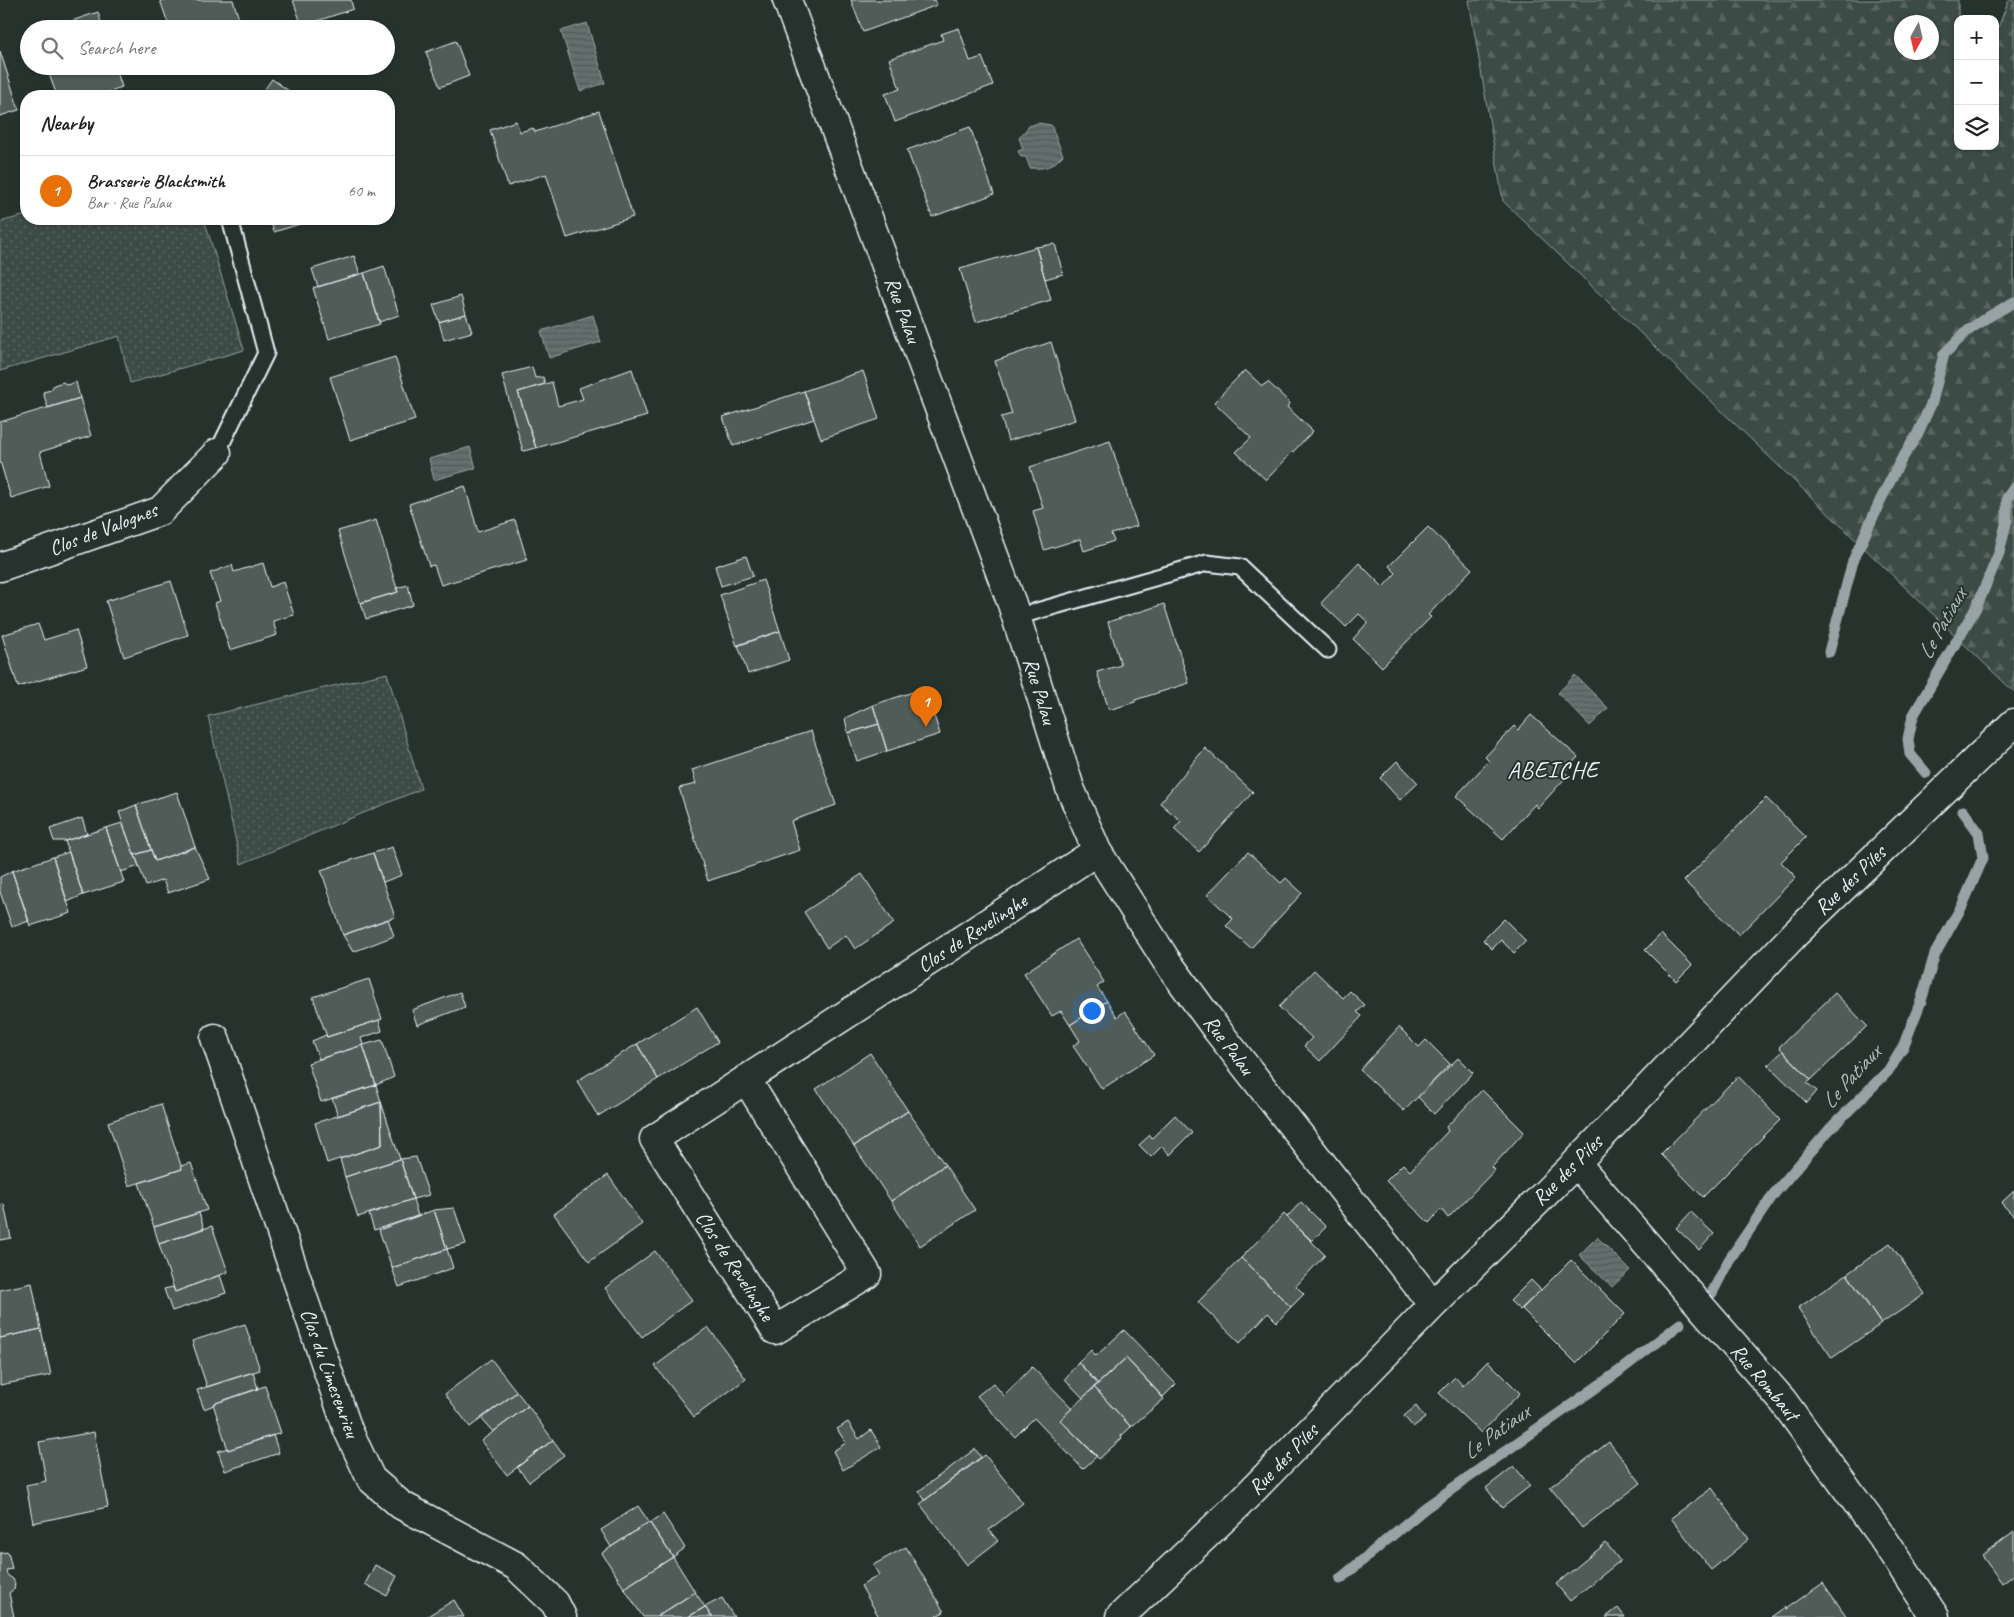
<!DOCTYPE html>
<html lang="en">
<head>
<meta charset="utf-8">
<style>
  :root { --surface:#fff; --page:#f6f6f6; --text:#202124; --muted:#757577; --line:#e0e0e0; --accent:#84575d }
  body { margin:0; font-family:Caveat,sans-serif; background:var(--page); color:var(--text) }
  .controls { position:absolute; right:15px; top:15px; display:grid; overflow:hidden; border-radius:10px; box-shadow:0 1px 4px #0004 }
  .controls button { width:45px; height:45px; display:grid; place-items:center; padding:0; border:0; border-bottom:1px solid var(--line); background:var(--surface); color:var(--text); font:25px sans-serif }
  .compass { position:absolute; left:1894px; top:15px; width:45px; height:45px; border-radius:50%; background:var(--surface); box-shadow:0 1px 4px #0004; rotate:188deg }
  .you { position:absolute; left:1091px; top:1010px; width:18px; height:18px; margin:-12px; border:4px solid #fff; border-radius:50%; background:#1a73e8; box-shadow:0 0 0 8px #1a73e833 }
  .badge { display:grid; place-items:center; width:32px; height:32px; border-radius:50%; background:var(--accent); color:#fff; font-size:16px; font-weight:700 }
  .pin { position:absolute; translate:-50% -41px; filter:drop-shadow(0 1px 2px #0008) }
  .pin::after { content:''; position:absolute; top:26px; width:18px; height:15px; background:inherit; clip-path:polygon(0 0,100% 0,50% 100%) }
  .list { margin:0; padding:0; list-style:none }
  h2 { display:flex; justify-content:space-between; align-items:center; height:65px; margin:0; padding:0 20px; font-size:21px }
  h2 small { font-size:16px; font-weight:400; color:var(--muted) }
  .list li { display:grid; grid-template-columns:32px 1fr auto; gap:15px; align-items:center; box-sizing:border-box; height:70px; padding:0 20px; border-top:1px solid var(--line) }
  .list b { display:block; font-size:19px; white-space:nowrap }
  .list p { margin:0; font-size:16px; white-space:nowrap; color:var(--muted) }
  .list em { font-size:16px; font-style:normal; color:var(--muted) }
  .icon { flex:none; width:28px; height:28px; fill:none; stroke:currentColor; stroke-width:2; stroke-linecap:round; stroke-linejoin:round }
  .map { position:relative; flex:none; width:2014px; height:1617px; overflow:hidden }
  .search { position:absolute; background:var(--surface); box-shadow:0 1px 4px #0004; left:20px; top:20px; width:375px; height:55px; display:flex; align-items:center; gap:12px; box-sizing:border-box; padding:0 18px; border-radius:28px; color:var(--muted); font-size:19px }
  .panel { position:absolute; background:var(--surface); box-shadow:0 1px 4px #0004; left:20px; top:90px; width:375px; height:135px; border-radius:20px }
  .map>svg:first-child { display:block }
</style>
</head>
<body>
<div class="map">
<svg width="2014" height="1617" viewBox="0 0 2014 1617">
  <defs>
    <pattern id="forest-firs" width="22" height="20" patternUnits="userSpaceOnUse" patternTransform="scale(1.25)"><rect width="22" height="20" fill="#3e4b47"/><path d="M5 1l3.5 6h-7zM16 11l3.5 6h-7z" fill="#5a6562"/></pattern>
    <pattern id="park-dots" width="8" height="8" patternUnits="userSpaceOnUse" patternTransform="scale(1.25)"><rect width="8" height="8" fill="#3e4b47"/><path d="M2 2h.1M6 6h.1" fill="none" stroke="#5a6562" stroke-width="1.8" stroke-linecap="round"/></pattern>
    <pattern id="water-rules" width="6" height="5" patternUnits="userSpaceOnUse" patternTransform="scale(1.25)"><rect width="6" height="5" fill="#636f6d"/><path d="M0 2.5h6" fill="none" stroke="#535a5a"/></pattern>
  </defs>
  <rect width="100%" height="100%" fill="#26332d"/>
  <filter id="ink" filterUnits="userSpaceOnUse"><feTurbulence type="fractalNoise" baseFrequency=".02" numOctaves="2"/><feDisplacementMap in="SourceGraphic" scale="10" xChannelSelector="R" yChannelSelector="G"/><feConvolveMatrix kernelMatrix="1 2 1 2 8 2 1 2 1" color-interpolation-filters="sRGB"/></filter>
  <g filter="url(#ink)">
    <!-- forest -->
    <path fill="url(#forest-firs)" stroke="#939ea0" fill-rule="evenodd" d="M 1469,0 L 1958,0 L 1958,146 L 1995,146 L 1995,35 L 2009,0 L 2014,0 L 2014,692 L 1503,201 ZM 1902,22 L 1932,22 L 1932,52 L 1902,52 Z"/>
    <!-- park -->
    <path fill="url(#park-dots)" stroke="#939ea0" d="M 26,215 L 26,219 L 204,219 L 244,350 L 130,383 L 119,336 L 0,371 L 0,222 Z
      M 387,673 L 421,789 L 241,864 L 208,716 Z"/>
    <!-- water -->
    <path fill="url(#water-rules)" stroke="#98a3a5" d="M 587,23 L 605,83 L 580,91 L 561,31 Z
      M 1038,123 L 1051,125 L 1063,155 C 1052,167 1046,169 1030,168 L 1026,157 L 1021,157 L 1018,151 L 1023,149 L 1019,138 L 1029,126 Z
      M 593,315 L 601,342 L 549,358 L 541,331 Z
      M 470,447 L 476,468 L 434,480 L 429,459 Z
      M 1575,675 L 1608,708 L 1590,726 L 1558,693 Z
      M 1597,1237 L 1630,1270 L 1612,1287 L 1579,1255 Z"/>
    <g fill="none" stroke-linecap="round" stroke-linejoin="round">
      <!-- stream -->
      <path stroke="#98a3a5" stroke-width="11" d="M 1829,652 L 1853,561 L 1881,499 L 1901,460 L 1917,435 L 1932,402 L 1944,354 L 1966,332 L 1983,320 L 2014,302
        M 1926,773 L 1910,754 L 1908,739 L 1913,716 L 1977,606 L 1999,553 L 2007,520 L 2007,498 L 2014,488
        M 1712,1293 L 1729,1260 L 1773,1195 L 1830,1129 L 1890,1069 L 1903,1047 L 1921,1001 L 1935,954 L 1962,906 L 1983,858 L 1979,833 L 1963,811
        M 1340,1579 L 1425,1508 L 1618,1372 L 1680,1324"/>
    </g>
    <!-- building -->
    <path fill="#505c59" stroke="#e8f1f8" d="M 160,0 L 233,0 L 239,19 L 210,29 L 170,29 Z
      M 293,0 L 351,0 L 353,9 L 302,26 Z
      M 851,0 L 935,0 L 937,5 L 863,32 Z
      M 98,12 L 103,29 L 51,28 Z
      M 959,28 L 970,61 L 982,57 L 993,85 L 895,122 L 885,94 L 900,89 L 889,59 L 943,40 L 941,34 Z
      M 456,41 L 469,76 L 440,87 L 426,52 Z
      M 0,51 L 19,110 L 0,116 Z
      M 61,66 L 115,66 L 122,87 L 95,96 L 57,96 L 48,71 Z
      M 272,79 L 289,91 L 285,96 L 260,96 Z
      M 599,111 L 633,217 L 567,238 L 546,174 L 508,186 L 490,130 L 516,121 L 520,132 L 533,128 L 535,132 Z
      M 970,127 L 994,194 L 932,217 L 907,150 Z
      M 270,219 L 316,219 L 274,232 Z
      M 1055,244 L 1063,274 L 1045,279 L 1036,247 Z
      M 1036,247 L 1051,300 L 976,322 L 960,269 Z
      M 354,256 L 360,274 L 318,287 L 312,269 Z
      M 384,266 L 399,315 L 379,322 L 364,273 Z
      M 364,273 L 380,324 L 329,339 L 313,288 Z
      M 461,296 L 466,314 L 439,322 L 433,305 Z
      M 466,314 L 472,332 L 444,340 L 439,322 Z
      M 1051,342 L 1075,420 L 1008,441 L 1001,417 L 1012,414 L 995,361 Z
      M 395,357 L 415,420 L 350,440 L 330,377 Z
      M 532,367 L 535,378 L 543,377 L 545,384 L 518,392 L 536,448 L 523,451 L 502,375 Z
      M 632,369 L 647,416 L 536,448 L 518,392 L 552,382 L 558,406 L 583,399 L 579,388 Z
      M 1245,370 L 1262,386 L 1268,382 L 1290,403 L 1287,407 L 1313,431 L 1266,480 L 1236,452 L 1251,438 L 1214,402 Z
      M 863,371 L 879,419 L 821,439 L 804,391 Z
      M 63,382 L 67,385 L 76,382 L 80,398 L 48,408 L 43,392 L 51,390 L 54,385 Z
      M 804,391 L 814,419 L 733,446 L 723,417 Z
      M 80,398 L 91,436 L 40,452 L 49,486 L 11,498 L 0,461 L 0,422 Z
      M 1110,441 L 1137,526 L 1111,534 L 1114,541 L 1084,551 L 1080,539 L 1044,550 L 1033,511 L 1043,508 L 1030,467 Z
      M 465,486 L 478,532 L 515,520 L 527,560 L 441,585 L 434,565 L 429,566 L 409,504 Z
      M 376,520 L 398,592 L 360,603 L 338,531 Z
      M 1428,527 L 1472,569 L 1428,615 L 1431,617 L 1382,667 L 1353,639 L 1368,622 L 1359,614 L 1346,627 L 1321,603 L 1359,563 L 1383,587 L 1396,573 L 1389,566 Z
      M 746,556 L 753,576 L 721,586 L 715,566 Z
      M 263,563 L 270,587 L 283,582 L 294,615 L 273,621 L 277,635 L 230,650 L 215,603 L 220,601 L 210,573 L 232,565 L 234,572 Z
      M 763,580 L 780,631 L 737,646 L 720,595 Z
      M 171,581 L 188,635 L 124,657 L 106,601 Z
      M 408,585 L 413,605 L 366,619 L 361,603 L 398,592 L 396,588 Z
      M 1164,604 L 1189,683 L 1135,700 L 1135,702 L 1109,710 L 1097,672 L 1121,665 L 1108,622 Z
      M 38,624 L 44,640 L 76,630 L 87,666 L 18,687 L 2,635 Z
      M 780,631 L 789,660 L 748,674 L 738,645 Z
      M 925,688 L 940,734 L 887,751 L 873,705 Z
      M 873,705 L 879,724 L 848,733 L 845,718 Z
      M 1531,715 L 1578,757 L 1564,772 L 1568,775 L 1538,808 L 1535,804 L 1503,839 L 1456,796 L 1489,761 L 1485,757 L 1514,726 L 1518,730 Z
      M 879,724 L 887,751 L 857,761 L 848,733 Z
      M 811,731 L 836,805 L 791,821 L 800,850 L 708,881 L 679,788 L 696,784 L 692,770 Z
      M 1205,748 L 1253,792 L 1199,852 L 1174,829 L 1181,821 L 1160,803 Z
      M 1397,761 L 1418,783 L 1400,800 L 1380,778 Z
      M 177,792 L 195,847 L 155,861 L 136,805 Z
      M 1766,798 L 1806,837 L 1781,862 L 1796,877 L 1739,935 L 1684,881 Z
      M 136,805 L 151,850 L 134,855 L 119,812 Z
      M 82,818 L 87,834 L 65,841 L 54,841 L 50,829 Z
      M 122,823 L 139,866 L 121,872 L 106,828 Z
      M 106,828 L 124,882 L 83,895 L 65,841 Z
      M 195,847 L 210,879 L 168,893 L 163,880 L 146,886 L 135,855 L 151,850 L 155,861 Z
      M 392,847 L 402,875 L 383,882 L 373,853 Z
      M 69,852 L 83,895 L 67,902 L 53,857 Z
      M 1248,852 L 1281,883 L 1286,878 L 1302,893 L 1251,948 L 1226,926 L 1233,919 L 1207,895 Z
      M 373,853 L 395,917 L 343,935 L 321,870 Z
      M 53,857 L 71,913 L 30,926 L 12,871 Z
      M 12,871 L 29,921 L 12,927 L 0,892 L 0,877 Z
      M 862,874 L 894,923 L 855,949 L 846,935 L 827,948 L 804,912 Z
      M 388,919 L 394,936 L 353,952 L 343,935 Z
      M 1504,919 L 1526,941 L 1514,953 L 1501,940 L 1492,949 L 1483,940 Z
      M 1661,934 L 1692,965 L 1676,981 L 1645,950 Z
      M 1076,939 L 1104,982 L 1097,987 L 1107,1001 L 1070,1025 L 1061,1011 L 1052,1016 L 1024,973 Z
      M 1314,970 L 1343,998 L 1350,991 L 1365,1005 L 1357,1012 L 1362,1016 L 1320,1061 L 1304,1046 L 1312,1038 L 1279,1007 Z
      M 369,979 L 382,1019 L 327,1037 L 313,997 Z
      M 460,992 L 465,1007 L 417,1025 L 412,1010 Z
      M 1835,993 L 1867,1026 L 1811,1080 L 1779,1047 Z
      M 1107,1001 L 1117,1017 L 1125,1011 L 1154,1055 L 1102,1089 L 1073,1046 L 1080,1041 L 1070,1025 Z
      M 697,1007 L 718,1042 L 658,1079 L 637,1044 Z
      M 379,1020 L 382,1031 L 361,1038 L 363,1045 L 319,1059 L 312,1041 L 326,1035 L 327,1037 Z
      M 1399,1027 L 1419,1047 L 1426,1040 L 1450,1064 L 1404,1111 L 1360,1070 Z
      M 382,1040 L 394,1077 L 376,1085 L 363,1045 Z
      M 637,1044 L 658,1079 L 598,1116 L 577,1081 Z
      M 363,1045 L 376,1085 L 321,1102 L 308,1063 Z
      M 1783,1051 L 1811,1080 L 1807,1083 L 1817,1091 L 1807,1103 L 1768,1065 Z
      M 870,1053 L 908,1111 L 854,1146 L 816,1089 Z
      M 1458,1058 L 1473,1073 L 1434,1114 L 1418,1097 Z
      M 1738,1076 L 1780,1120 L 1703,1197 L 1661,1154 Z
      M 376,1085 L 381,1102 L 338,1116 L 332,1098 Z
      M 1482,1090 L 1524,1132 L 1492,1167 L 1495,1170 L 1448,1218 L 1441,1209 L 1429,1223 L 1386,1181 L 1403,1164 L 1410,1171 L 1448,1131 L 1446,1127 Z
      M 381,1102 L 400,1159 L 345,1177 L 340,1159 L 382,1145 Z
      M 381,1102 L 382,1145 L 327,1163 L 315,1123 Z
      M 161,1104 L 182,1169 L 129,1186 L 108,1122 Z
      M 908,1111 L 945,1165 L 891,1201 L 854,1146 Z
      M 1175,1115 L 1192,1133 L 1170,1155 L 1162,1146 L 1151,1157 L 1139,1145 L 1150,1135 L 1152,1138 Z
      M 416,1157 L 429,1195 L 413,1199 L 400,1159 Z
      M 400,1159 L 413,1199 L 358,1217 L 345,1177 Z
      M 191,1163 L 207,1210 L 154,1227 L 139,1183 L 182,1169 L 181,1166 Z
      M 945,1165 L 975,1210 L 920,1246 L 891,1201 Z
      M 608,1175 L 642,1224 L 589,1262 L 554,1214 Z
      M 2014,1191 L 2014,1216 L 2001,1203 Z
      M 413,1199 L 418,1216 L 374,1230 L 369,1214 Z
      M 1301,1202 L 1326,1227 L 1312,1241 L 1287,1217 Z
      M 4,1204 L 11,1238 L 0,1240 L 0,1205 Z
      M 454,1208 L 466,1244 L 447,1249 L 434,1210 Z
      M 434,1210 L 447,1249 L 392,1268 L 379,1230 Z
      M 1691,1212 L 1714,1234 L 1699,1250 L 1676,1228 Z
      M 199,1213 L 204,1228 L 159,1244 L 154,1227 Z
      M 1284,1214 L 1325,1255 L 1296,1286 L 1304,1294 L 1291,1307 L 1241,1258 Z
      M 212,1226 L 228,1272 L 175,1292 L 159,1244 Z
      M 1890,1243 L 1925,1294 L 1881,1324 L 1847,1274 Z
      M 447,1249 L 453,1268 L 399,1287 L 392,1268 Z
      M 655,1251 L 692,1300 L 642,1337 L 605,1288 Z
      M 1241,1258 L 1291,1307 L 1277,1322 L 1268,1313 L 1240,1343 L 1198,1302 Z
      M 1571,1260 L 1625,1314 L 1576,1363 L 1522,1309 Z
      M 1847,1274 L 1881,1324 L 1832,1358 L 1798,1308 Z
      M 220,1275 L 226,1293 L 172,1311 L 164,1289 L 173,1287 L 175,1292 Z
      M 1531,1280 L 1541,1290 L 1520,1310 L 1510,1301 Z
      M 32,1283 L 41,1329 L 0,1338 L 0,1290 Z
      M 245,1324 L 260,1370 L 207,1387 L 192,1341 Z
      M 708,1327 L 746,1379 L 694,1417 L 655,1366 Z
      M 41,1329 L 51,1375 L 0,1385 L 0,1338 Z
      M 1124,1330 L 1176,1384 L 1163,1397 L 1126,1358 L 1098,1384 L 1078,1362 L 1091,1350 L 1096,1356 Z
      M 1126,1358 L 1164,1399 L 1131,1427 L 1094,1387 Z
      M 491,1359 L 517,1392 L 470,1427 L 445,1394 Z
      M 1488,1361 L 1520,1393 L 1481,1433 L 1439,1393 L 1455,1377 L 1463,1386 Z
      M 1078,1362 L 1098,1384 L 1083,1398 L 1065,1379 Z
      M 1032,1367 L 1072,1408 L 1060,1420 L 1097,1456 L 1083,1469 L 1034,1418 L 1015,1437 L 977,1396 L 993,1383 L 1004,1396 Z
      M 253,1372 L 258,1389 L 213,1404 L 214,1405 L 204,1409 L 197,1390 Z
      M 265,1386 L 281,1433 L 228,1450 L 213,1404 Z
      M 1094,1387 L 1131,1427 L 1121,1436 L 1122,1438 L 1099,1459 L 1060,1420 Z
      M 517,1392 L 528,1406 L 493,1432 L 481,1418 Z
      M 528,1406 L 553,1440 L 507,1475 L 481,1441 Z
      M 1416,1406 L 1425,1418 L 1413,1427 L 1404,1416 Z
      M 848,1422 L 859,1439 L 871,1430 L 881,1447 L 843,1470 L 833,1451 L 846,1443 L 837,1429 Z
      M 94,1432 L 108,1507 L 33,1523 L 26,1485 L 46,1481 L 39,1442 Z
      M 273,1435 L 279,1453 L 225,1471 L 218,1451 L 228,1448 L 228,1450 Z
      M 553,1440 L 564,1455 L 529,1482 L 517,1467 Z
      M 1609,1442 L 1641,1483 L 1582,1528 L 1550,1487 Z
      M 975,1449 L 981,1457 L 925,1500 L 919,1491 Z
      M 985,1455 L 1023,1503 L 989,1530 L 998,1541 L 967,1565 L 920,1504 Z
      M 1514,1466 L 1530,1486 L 1502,1508 L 1486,1488 Z
      M 1712,1488 L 1749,1539 L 1711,1570 L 1671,1518 Z
      M 638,1506 L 649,1522 L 611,1547 L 601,1530 Z
      M 663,1514 L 685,1548 L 673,1557 L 650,1523 Z
      M 649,1522 L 673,1557 L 624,1588 L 602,1553 Z
      M 2014,1532 L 2014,1574 L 2002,1583 L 1982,1556 Z
      M 1606,1543 L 1620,1561 L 1570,1601 L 1556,1584 Z
      M 906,1547 L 944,1612 L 934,1617 L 879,1617 L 861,1586 L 879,1575 L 873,1565 Z
      M 8,1552 L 12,1569 L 6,1570 L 7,1575 L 13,1579 L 15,1584 L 14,1589 L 9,1593 L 14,1617 L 0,1617 L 0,1553 Z
      M 673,1557 L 695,1592 L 656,1617 L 643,1617 L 624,1588 Z
      M 375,1565 L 397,1576 L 387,1596 L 365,1584 Z
      M 1823,1583 L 1847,1617 L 1771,1617 L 1785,1607 L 1786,1609 Z
      M 695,1592 L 705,1607 L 688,1617 L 657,1617 Z
      M 722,1598 L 734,1617 L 712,1617 L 705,1607 Z
      M 454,1600 L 464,1617 L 426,1617 Z
      M 705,1607 L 712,1617 L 688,1617 Z
      M 1618,1608 L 1625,1617 L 1606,1617 Z"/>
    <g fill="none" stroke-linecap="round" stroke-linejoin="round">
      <defs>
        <path id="lane" d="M 217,453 L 266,353 L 230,219
          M 1016,617 L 1207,563 L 1240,567 L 1328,650"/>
        <path id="street" d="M 787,0 L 1012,604 L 1070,788 L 1097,851 L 1166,960 L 1217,1030 L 1433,1305
          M 0,567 L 160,511 L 217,453
          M 215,1038 L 348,1430 L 371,1479 L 401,1505 L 516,1566 L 555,1603 L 562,1617
          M 746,1079 L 867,1274 L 775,1330 L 654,1139 C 802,1043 950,948 1097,851
          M 1576,1163 L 1783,1401 L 1884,1540 L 1935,1617
          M 1120,1617 L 1239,1504 L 1433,1305 L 1576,1163 L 1796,933 L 2014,723"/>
      </defs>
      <!-- lane casing -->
      <use href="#lane" stroke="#e8f1f8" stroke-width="19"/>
      <!-- street casing -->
      <use href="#street" stroke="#e8f1f8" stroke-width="31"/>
      <!-- lane -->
      <use href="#lane" stroke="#26332d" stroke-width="15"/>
      <!-- street -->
      <use href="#street" stroke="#26332d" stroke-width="28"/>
    </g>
  </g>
  <g text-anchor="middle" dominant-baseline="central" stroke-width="4" stroke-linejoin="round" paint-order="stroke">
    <!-- street labels -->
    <g font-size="21" fill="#e8f1f8" stroke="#26332d">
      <text transform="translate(903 310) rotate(70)">Rue Palau</text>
      <text transform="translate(103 529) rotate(-21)">Clos de Valognes</text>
      <text transform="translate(1040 691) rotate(73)">Rue Palau</text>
      <text transform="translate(1850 880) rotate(-44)">Rue des Piles</text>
      <text transform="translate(972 933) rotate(-33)">Clos de Revelinghe</text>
      <text transform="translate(1229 1045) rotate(53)">Rue Palau</text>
      <text transform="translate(1567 1170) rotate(-45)">Rue des Piles</text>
      <text transform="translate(735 1266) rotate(57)">Clos de Revelinghe</text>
      <text transform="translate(330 1373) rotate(70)">Clos du Limesenrieu</text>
      <text transform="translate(1765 1382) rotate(50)">Rue Rombaut</text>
      <text transform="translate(1283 1459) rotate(-46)">Rue des Piles</text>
    </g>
    <!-- water labels -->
    <g font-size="22" font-style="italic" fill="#b3bdc0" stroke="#26332d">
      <text transform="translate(1942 624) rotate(-61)">Le Patiaux</text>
      <text transform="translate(1851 1077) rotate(-48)">Le Patiaux</text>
      <text transform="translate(1496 1432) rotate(-36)">Le Patiaux</text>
    </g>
    <!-- quarter labels -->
    <g font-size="24" letter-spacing="1" fill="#e8f1f8" stroke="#26332d">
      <text x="1553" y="770">ABEICHE</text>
    </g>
  </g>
</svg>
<div class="controls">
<button>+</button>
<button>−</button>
<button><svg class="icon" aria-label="layers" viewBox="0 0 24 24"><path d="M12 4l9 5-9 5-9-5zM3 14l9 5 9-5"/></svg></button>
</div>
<svg class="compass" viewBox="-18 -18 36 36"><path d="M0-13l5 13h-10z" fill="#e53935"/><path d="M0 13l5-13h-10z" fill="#757577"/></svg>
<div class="you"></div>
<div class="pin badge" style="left:926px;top:727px;background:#e8710a">1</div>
<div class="search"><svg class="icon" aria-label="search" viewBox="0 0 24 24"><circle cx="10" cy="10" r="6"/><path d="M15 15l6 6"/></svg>Search here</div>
<section class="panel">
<h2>Nearby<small></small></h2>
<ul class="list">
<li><span class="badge" style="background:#e8710a">1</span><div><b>Brasserie Blacksmith</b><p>Bar · Rue Palau</p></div><em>60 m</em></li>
</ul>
</section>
</div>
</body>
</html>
